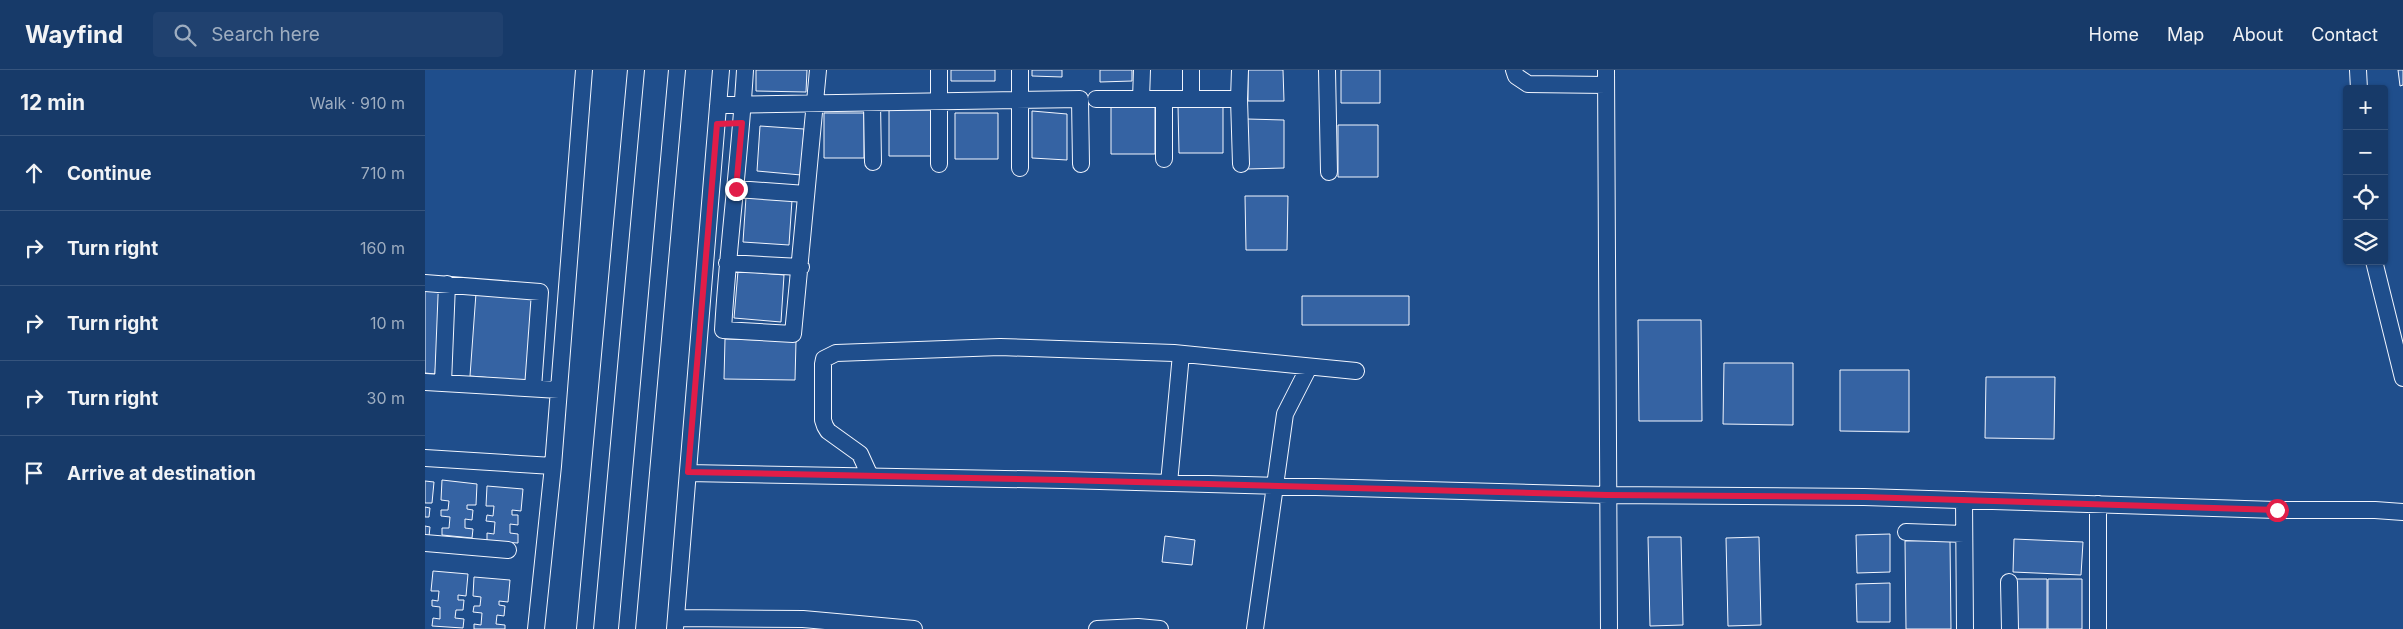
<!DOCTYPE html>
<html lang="en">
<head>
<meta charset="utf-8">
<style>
  :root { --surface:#173a69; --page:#20416f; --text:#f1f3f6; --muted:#9eadc0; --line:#36547d }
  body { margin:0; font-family:Inter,sans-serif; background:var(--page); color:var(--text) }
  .controls { position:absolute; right:15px; top:15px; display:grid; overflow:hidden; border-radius:5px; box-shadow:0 1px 4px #0004 }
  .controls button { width:45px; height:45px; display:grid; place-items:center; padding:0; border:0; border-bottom:1px solid var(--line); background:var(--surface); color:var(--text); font:25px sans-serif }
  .stop { position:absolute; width:15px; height:15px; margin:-11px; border:4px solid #e11d48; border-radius:50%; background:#fff }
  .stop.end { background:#e11d48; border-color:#fff; box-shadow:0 1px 5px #0008 }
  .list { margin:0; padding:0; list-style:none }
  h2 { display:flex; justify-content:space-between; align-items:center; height:65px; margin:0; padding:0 20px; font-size:21px }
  h2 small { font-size:16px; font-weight:400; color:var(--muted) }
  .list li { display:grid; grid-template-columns:32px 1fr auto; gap:15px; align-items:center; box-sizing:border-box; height:75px; padding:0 20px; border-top:1px solid var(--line) }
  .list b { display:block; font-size:19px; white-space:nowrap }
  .list em { font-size:16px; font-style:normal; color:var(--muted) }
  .icon { flex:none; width:28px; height:28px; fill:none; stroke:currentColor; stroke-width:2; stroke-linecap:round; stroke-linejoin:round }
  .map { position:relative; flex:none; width:1978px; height:559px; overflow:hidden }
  header { display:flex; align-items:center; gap:30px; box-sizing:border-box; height:70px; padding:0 25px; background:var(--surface); border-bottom:1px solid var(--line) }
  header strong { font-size:24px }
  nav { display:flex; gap:28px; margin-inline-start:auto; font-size:18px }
  .search { width:350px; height:45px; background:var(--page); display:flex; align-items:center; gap:12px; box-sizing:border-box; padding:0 18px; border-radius:5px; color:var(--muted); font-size:19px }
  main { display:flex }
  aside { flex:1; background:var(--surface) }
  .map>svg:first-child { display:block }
</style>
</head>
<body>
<header>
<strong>Wayfind</strong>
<div class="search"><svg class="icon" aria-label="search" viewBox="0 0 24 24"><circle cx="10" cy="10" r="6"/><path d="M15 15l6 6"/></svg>Search here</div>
<nav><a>Home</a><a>Map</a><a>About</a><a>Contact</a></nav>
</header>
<main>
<aside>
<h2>12 min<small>Walk · 910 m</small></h2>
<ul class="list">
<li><svg class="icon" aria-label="ahead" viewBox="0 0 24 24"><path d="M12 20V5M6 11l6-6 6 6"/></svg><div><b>Continue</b></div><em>710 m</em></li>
<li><svg class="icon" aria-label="right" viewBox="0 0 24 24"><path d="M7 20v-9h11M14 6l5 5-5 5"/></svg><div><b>Turn right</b></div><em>160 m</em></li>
<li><svg class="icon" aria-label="right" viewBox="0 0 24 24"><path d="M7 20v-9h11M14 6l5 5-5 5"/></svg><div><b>Turn right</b></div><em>10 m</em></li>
<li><svg class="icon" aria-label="right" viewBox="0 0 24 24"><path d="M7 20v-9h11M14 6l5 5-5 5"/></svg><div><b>Turn right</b></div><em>30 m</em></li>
<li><svg class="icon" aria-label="arrive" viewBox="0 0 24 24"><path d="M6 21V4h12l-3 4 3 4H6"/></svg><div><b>Arrive at destination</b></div></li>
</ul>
</aside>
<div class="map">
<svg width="1978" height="559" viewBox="0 0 1978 559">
  <rect width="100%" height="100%" fill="#1f4e8c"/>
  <!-- building -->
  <path fill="#3563a3" stroke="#f2f6ff" d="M 331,0 L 382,0 L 381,22 L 331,21 Z
    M 526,0 L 570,0 L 570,11 L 526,11 Z
    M 607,0 L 637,0 L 637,7 L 607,6 Z
    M 675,0 L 707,0 L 707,11 L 675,12 Z
    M 823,0 L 858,0 L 859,31 L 823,31 Z
    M 916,0 L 955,0 L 955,33 L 916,33 Z
    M 1973,0 L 1978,0 L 1978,15 L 1975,16 Z
    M 753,36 L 798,36 L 798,83 L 754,83 Z
    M 686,37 L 730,37 L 730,84 L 686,84 Z
    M 464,40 L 506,40 L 506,86 L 464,86 Z
    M 607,41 L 642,44 L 642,90 L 607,88 Z
    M 399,43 L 439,43 L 439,88 L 399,88 Z
    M 530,43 L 573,43 L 573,89 L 530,89 Z
    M 822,49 L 859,50 L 859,98 L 822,99 Z
    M 913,55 L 953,55 L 953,107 L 913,107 Z
    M 335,56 L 379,59 L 376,105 L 332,101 Z
    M 820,126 L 863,126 L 862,180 L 821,180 Z
    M 321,127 L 367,130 L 364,175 L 318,172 Z
    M 313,201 L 359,205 L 356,252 L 309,248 Z
    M 0,220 L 16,221 L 10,304 L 0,303 Z
    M 51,223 L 108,228 L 102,311 L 45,306 Z
    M 877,226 L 984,226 L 984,255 L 877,255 Z
    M 1213,250 L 1276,250 L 1277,351 L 1214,351 Z
    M 300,269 L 371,271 L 370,310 L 299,309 Z
    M 1299,293 L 1368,293 L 1368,355 L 1298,354 Z
    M 1415,300 L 1484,300 L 1484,362 L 1415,361 Z
    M 1561,307 L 1630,307 L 1629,369 L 1560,368 Z
    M 17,410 L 52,414 L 51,435 L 42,435 L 42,439 L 48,440 L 47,450 L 40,449 L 40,458 L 48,459 L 47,468 L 17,465 L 17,458 L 24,458 L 25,447 L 16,446 L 16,440 L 23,440 L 24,431 L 16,430 Z
    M 0,411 L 9,412 L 7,433 L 0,433 Z
    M 62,416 L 98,419 L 96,441 L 87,440 L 87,445 L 93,445 L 93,455 L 85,454 L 85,463 L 93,464 L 93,473 L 62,471 L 62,463 L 69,464 L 70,452 L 61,451 L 62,445 L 68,446 L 69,436 L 61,436 Z
    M 0,437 L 5,438 L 4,447 L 0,447 Z
    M 0,456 L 5,457 L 4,466 L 0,465 Z
    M 1465,464 L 1465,502 L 1432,503 L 1431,465 Z
    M 740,466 L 770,470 L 767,495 L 737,492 Z
    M 1223,467 L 1256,467 L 1258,555 L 1225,556 Z
    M 1334,467 L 1336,555 L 1303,556 L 1301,468 Z
    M 1589,469 L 1658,472 L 1656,505 L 1588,502 Z
    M 1525,470 L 1526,559 L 1481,559 L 1480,471 Z
    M 8,501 L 43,504 L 41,526 L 33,525 L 33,530 L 39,530 L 38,540 L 31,540 L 30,548 L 39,549 L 38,558 L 7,556 L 8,548 L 15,549 L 15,537 L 7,536 L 7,530 L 13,531 L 14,521 L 6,521 Z
    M 49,507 L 85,510 L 83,532 L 74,531 L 74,535 L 80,536 L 79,546 L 72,545 L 71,554 L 80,555 L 80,559 L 49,559 L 49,554 L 56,555 L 57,543 L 48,542 L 49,536 L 55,536 L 56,527 L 48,526 Z
    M 1591,509 L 1622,509 L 1622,559 L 1591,559 Z
    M 1623,509 L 1657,509 L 1657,559 L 1623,559 Z
    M 1465,513 L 1465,552 L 1432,552 L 1431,514 Z"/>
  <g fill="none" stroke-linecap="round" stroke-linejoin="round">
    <defs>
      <path id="minor" d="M 320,0 C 315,87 303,173 298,260 L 368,264 L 393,0
        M 514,0 L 514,94
        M 902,0 L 904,102
        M 1089,0 L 1091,6 L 1103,14 L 1181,15
        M 1181,0 L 1184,559
        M 1933,0 L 1934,19
        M 671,29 L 814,29 L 815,0
        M 716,29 L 717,0
        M 739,29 L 739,89
        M 766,29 L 766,0
        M 814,29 L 816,94
        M 447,33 L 448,92
        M 293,35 L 655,29 L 656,94
        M 595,98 L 595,0
        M 311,119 L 381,124
        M 1949,191 L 1978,308
        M 302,193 L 376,197
        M 0,213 L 115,222 L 108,318
        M 0,312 L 134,320
        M 18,313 L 22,214
        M 0,388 L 128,396
        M 263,403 L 638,410 L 1182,425 L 1439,427 L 1851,440 L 1950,440 L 1978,442
        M 445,406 L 435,384 L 403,361 L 400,356 L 398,350 L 398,294 L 399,289 L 411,283 L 575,277 L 749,283 L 931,301
        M 744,413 L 756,284
        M 1539,430 L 1540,559
        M 1481,462 L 1539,464
        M 0,473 L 83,480
        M 1584,512 L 1585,559
        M 251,548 L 378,549 L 489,559
        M 111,559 L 128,396 L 159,0
        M 160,559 L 211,0
        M 202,559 L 252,0
        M 250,559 L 296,0
        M 672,559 L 713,557 L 735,559
        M 830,559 L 860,344 L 884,297
        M 1673,559 L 1673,434"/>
    </defs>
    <!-- minor casing -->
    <use href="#minor" stroke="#f2f6ff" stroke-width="18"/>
    <!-- minor -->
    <use href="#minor" stroke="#1f4e8c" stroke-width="16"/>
  </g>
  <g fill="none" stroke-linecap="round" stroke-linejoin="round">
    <!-- route -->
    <path stroke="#e11d48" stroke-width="6" d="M 311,119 L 317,53 L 292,54 L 263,402 L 638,410 L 1182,425 L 1440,427 L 1852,440"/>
  </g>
</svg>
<div class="controls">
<button>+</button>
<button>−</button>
<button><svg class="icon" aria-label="locate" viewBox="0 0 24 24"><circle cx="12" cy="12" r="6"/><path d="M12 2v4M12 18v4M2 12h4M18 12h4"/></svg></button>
<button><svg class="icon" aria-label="layers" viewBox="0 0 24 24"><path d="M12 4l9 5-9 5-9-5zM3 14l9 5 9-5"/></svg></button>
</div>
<div class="stop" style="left:1852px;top:440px"></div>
<div class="stop end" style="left:311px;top:119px"></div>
</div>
</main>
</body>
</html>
